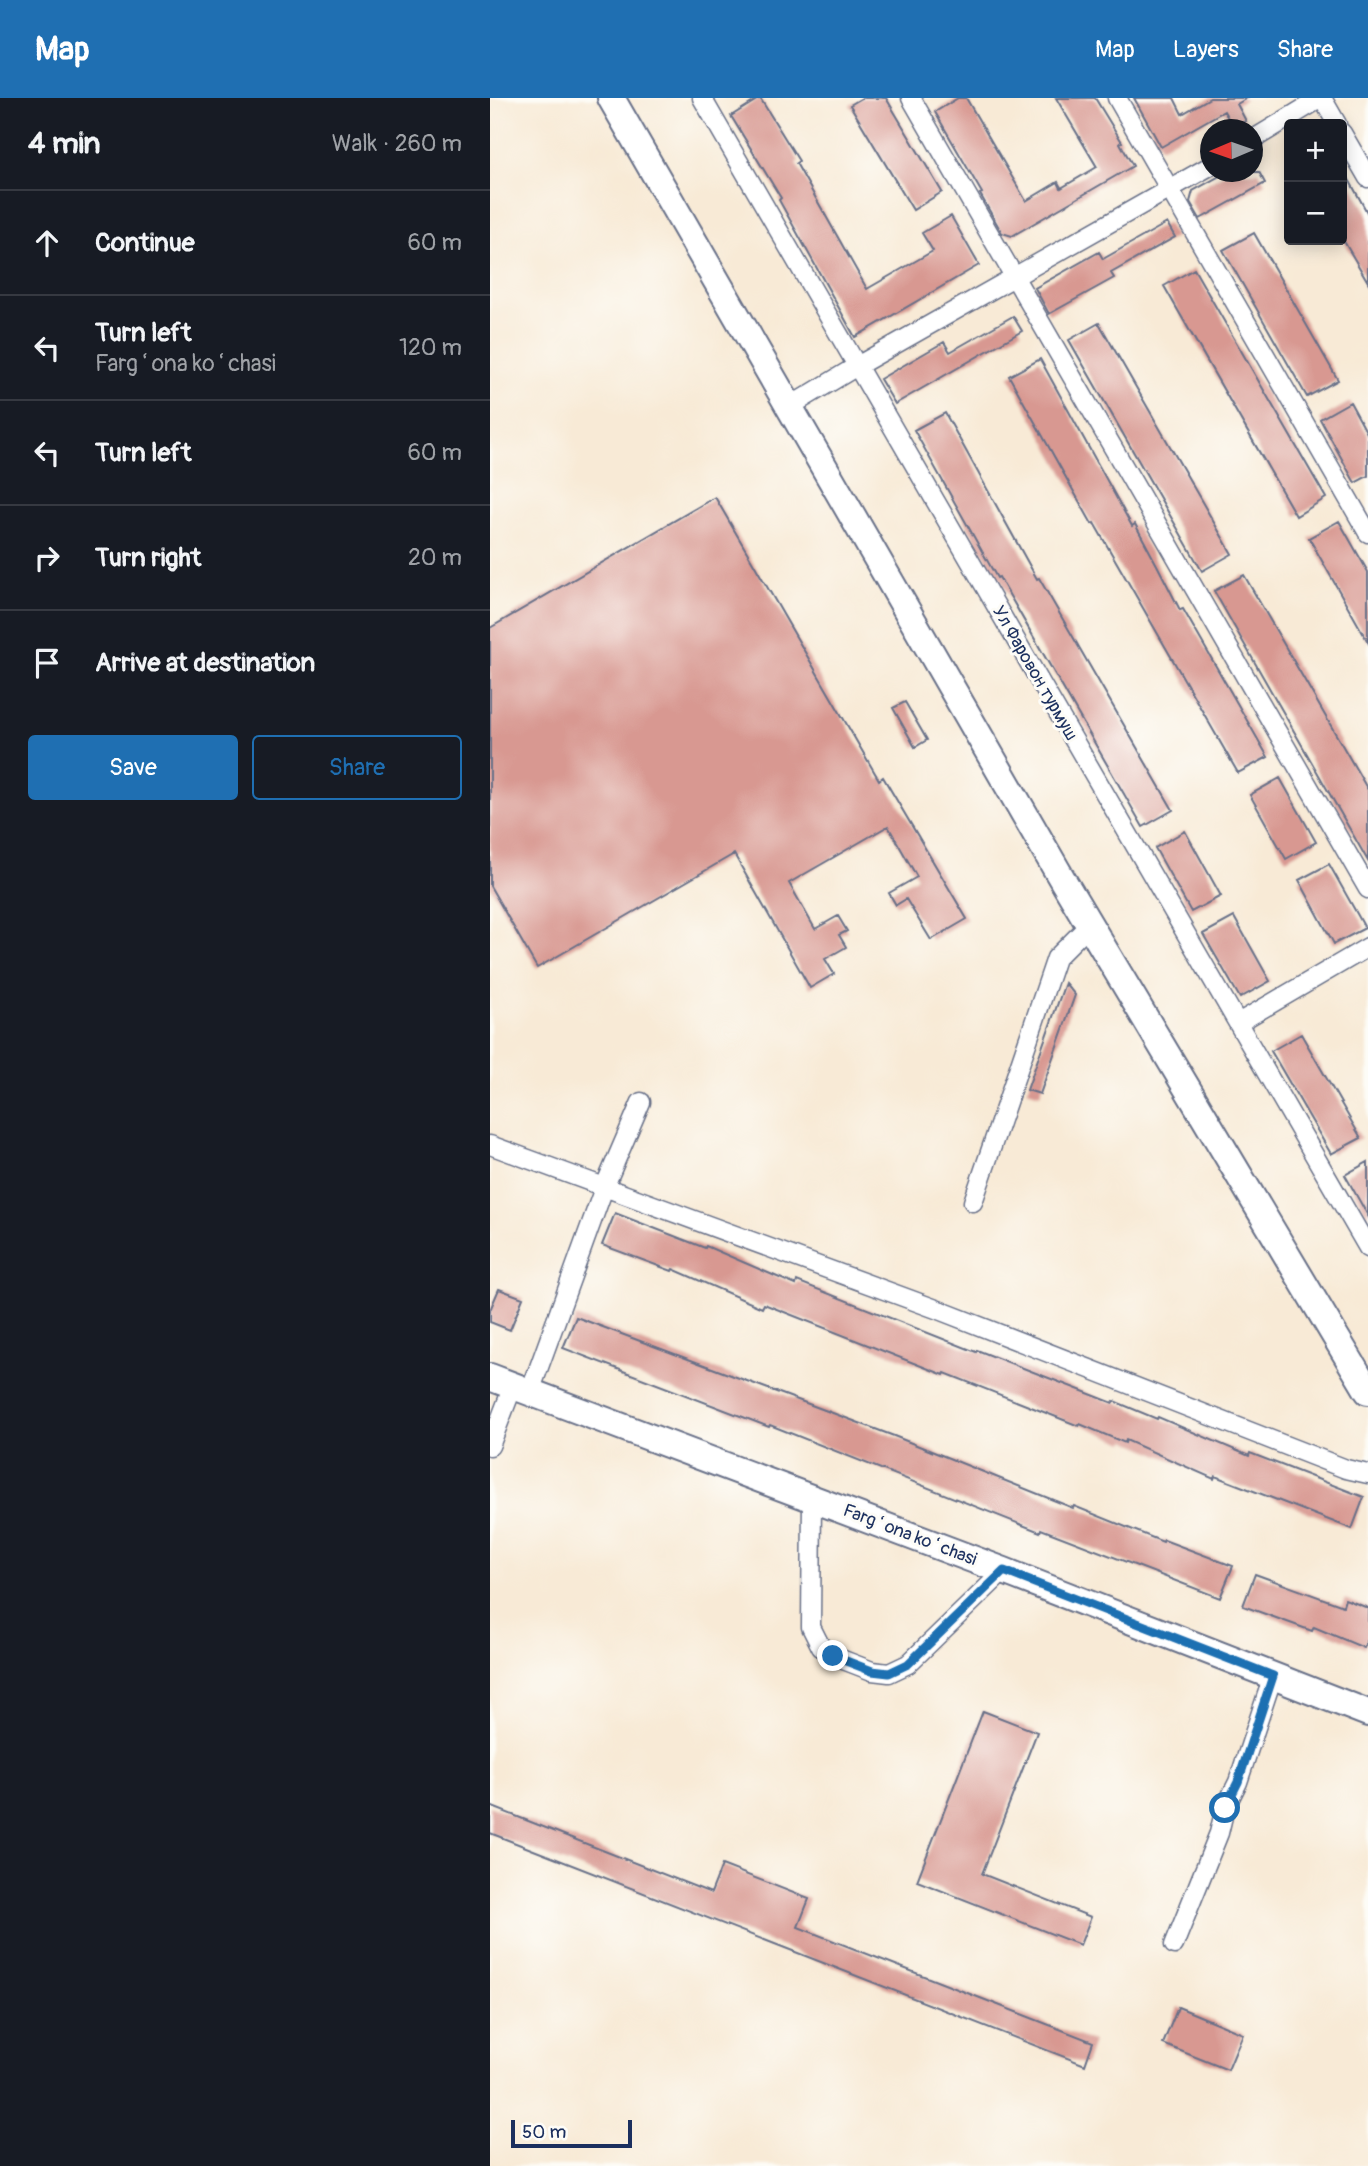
<!DOCTYPE html>
<html lang="en">
<head>
<meta charset="utf-8">
<style>
  :root { --surface:#171b24; --page:#242831; --text:#f1f3f6; --muted:#9ea1a6; --line:#363941; --accent:#1f6fb2 }
  body { margin:0; font-family:Pangolin,sans-serif; background:var(--page); color:var(--text) }
  .controls { position:absolute; right:21px; top:21px; display:grid; overflow:hidden; border-radius:7px; box-shadow:0 4px 18px #0003 }
  .controls button { width:63px; height:63px; display:grid; place-items:center; padding:0; border:0; border-bottom:2px solid var(--line); background:var(--surface); color:var(--text); font:35px sans-serif }
  .compass { position:absolute; left:710px; top:21px; width:63px; height:63px; border-radius:50%; background:var(--surface); box-shadow:0 4px 18px #0003; rotate:268deg }
  .scale { position:absolute; left:21px; bottom:18px; width:121px; box-sizing:border-box; padding-left:7px; border:4px solid #1b2f5e; border-top:0; font-size:19px; line-height:24px; white-space:nowrap; color:#1b2f5e; -webkit-text-stroke:5px #fdfcf7; paint-order:stroke }
  .stop { position:absolute; width:21px; height:21px; margin:-16px; border:5px solid #1f6fb2; border-radius:50%; background:#fff }
  .stop.end { background:#1f6fb2; border-color:#fff; box-shadow:0 2px 7px #0008 }
  .list { margin:0; padding:0; list-style:none }
  h2 { display:flex; justify-content:space-between; align-items:center; height:91px; margin:0; padding:0 28px; font-size:30px }
  h2 small { font-size:23px; font-weight:400; color:var(--muted) }
  .list li { display:grid; grid-template-columns:46px 1fr auto; gap:21px; align-items:center; box-sizing:border-box; height:105px; padding:0 28px; border-top:2px solid var(--line) }
  .list b { display:block; font-size:26px; white-space:nowrap }
  .list p { margin:0; font-size:23px; white-space:nowrap; color:var(--muted) }
  .list em { font-size:23px; font-style:normal; color:var(--muted) }
  .actions { display:flex; gap:14px; padding:21px 28px }
  .actions a { flex:1; padding:16px 0; border:2px solid var(--accent); border-radius:7px; text-align:center; font-size:24px; color:var(--accent) }
  .actions .main { background:var(--accent); color:#fff }
  .icon { flex:none; width:38px; height:38px; fill:none; stroke:currentColor; stroke-width:2; stroke-linecap:round; stroke-linejoin:round }
  .map { position:relative; flex:none; width:878px; height:2068px; overflow:hidden }
  header { display:flex; align-items:center; gap:42px; box-sizing:border-box; height:98px; padding:0 35px; background:var(--accent); color:#fff }
  header strong { font-size:33px }
  nav { display:flex; gap:38px; margin-inline-start:auto; font-size:24px }
  main { display:flex }
  aside { flex:1; background:var(--surface) }
  .map>svg:first-child { display:block }
</style>
</head>
<body>
<header>
<strong>Map</strong>
<nav><a>Map</a><a>Layers</a><a>Share</a></nav>
</header>
<main>
<aside>
<h2>4 min<small>Walk · 260 m</small></h2>
<ul class="list">
<li><svg class="icon" aria-label="ahead" viewBox="0 0 24 24"><path d="M12 20V5M6 11l6-6 6 6"/></svg><div><b>Continue</b></div><em>60 m</em></li>
<li><svg class="icon" aria-label="left" viewBox="0 0 24 24"><path d="M17 20v-9H6M10 6l-5 5 5 5"/></svg><div><b>Turn left</b><p>Fargʻona koʻchasi</p></div><em>120 m</em></li>
<li><svg class="icon" aria-label="left" viewBox="0 0 24 24"><path d="M17 20v-9H6M10 6l-5 5 5 5"/></svg><div><b>Turn left</b></div><em>60 m</em></li>
<li><svg class="icon" aria-label="right" viewBox="0 0 24 24"><path d="M7 20v-9h11M14 6l5 5-5 5"/></svg><div><b>Turn right</b></div><em>20 m</em></li>
<li><svg class="icon" aria-label="arrive" viewBox="0 0 24 24"><path d="M6 21V4h12l-3 4 3 4H6"/></svg><div><b>Arrive at destination</b></div></li>
</ul>
<div class="actions"><a class="main">Save</a><a>Share</a></div>
</aside>
<div class="map">
<svg width="878" height="2068" viewBox="0 0 878 2068">
  <rect width="100%" height="100%" fill="#fdfcf7"/>
  <filter id="ink" filterUnits="userSpaceOnUse"><feTurbulence type="fractalNoise" baseFrequency=".0143" numOctaves="2"/><feDisplacementMap in="SourceGraphic" scale="14" xChannelSelector="R" yChannelSelector="G"/><feConvolveMatrix kernelMatrix="1 2 1 2 8 2 1 2 1" color-interpolation-filters="sRGB"/></filter>
  <filter id="wash" filterUnits="userSpaceOnUse"><feTurbulence type="fractalNoise" baseFrequency=".00686" numOctaves="4" result="noise"/><feDisplacementMap in="SourceGraphic" scale="28" xChannelSelector="R" yChannelSelector="G"/><feGaussianBlur stdDeviation="1.57" result="paint"/><feColorMatrix in="noise" values="0 0 0 0 0 0 0 0 0 0 0 0 0 0 0 0 0 1.4 0 .05"/><feComposite in="paint" operator="in"/></filter>
  <g filter="url(#wash)">
    <rect width="100%" height="100%" fill="#f8ead6"/>
    <g id="blocks">
      <!-- building -->
      <path fill="#d89891" d="M 270,0 L 309,63 L 306,65 L 377,191 L 443,153 L 432,135 L 461,118 L 489,167 L 365,239 L 289,102 L 291,100 L 241,18 Z
        M 372,0 L 396,0 L 452,94 L 423,112 L 360,7 Z
        M 468,0 L 476,0 L 536,103 L 568,84 L 571,90 L 607,69 L 566,0 L 605,0 L 632,44 L 630,45 L 643,68 L 522,138 L 512,135 L 490,96 L 492,95 L 445,14 Z
        M 644,0 L 684,0 L 692,16 L 720,0 L 757,0 L 747,6 L 756,23 L 743,29 L 734,13 L 671,49 Z
        M 852,69 L 878,116 L 878,184 L 852,140 Z
        M 737,74 L 769,74 L 775,85 L 710,121 L 700,104 L 703,93 Z
        M 677,125 L 685,139 L 621,175 L 624,180 L 559,216 L 545,190 L 609,154 L 613,161 Z
        M 764,135 L 848,282 L 817,299 L 733,152 Z
        M 704,171 L 836,400 L 806,418 L 674,188 Z
        M 523,218 L 532,233 L 405,306 L 390,281 L 454,244 L 460,254 Z
        M 609,225 L 742,456 L 712,473 L 579,242 Z
        M 550,261 L 642,428 L 645,426 L 667,467 L 690,512 L 693,511 L 778,659 L 748,675 L 604,425 L 602,426 L 519,278 Z
        M 860,304 L 878,337 L 878,378 L 865,385 L 830,321 Z
        M 455,315 L 547,481 L 549,480 L 683,712 L 653,729 L 509,479 L 507,480 L 424,332 Z
        M 225,399 L 389,682 L 393,679 L 477,821 L 441,842 L 416,801 L 406,807 L 399,795 L 427,779 L 398,728 L 299,785 L 325,831 L 348,818 L 357,833 L 349,837 L 356,849 L 335,861 L 344,876 L 320,890 L 244,756 L 47,870 L 0,788 L 0,530 Z
        M 849,423 L 878,474 L 878,544 L 819,440 Z
        M 754,477 L 878,692 L 878,763 L 724,493 Z
        M 415,604 L 437,642 L 425,649 L 403,610 Z
        M 790,680 L 826,744 L 796,761 L 760,697 Z
        M 695,733 L 731,798 L 701,814 L 665,750 Z
        M 839,766 L 875,830 L 844,846 L 809,782 Z
        M 744,819 L 780,883 L 750,900 L 713,836 Z
        M 575,885 L 585,897 L 550,996 L 537,992 Z
        M 811,936 L 871,1040 L 841,1056 L 781,953 Z
        M 878,1064 L 878,1118 L 855,1077 Z
        M 125,1115 L 215,1150 L 216,1148 L 306,1187 L 307,1183 L 486,1254 L 487,1252 L 623,1305 L 624,1303 L 667,1321 L 668,1319 L 759,1358 L 760,1355 L 874,1399 L 862,1431 L 725,1378 L 724,1381 L 636,1342 L 635,1345 L 590,1326 L 589,1328 L 455,1275 L 454,1277 L 274,1206 L 272,1210 L 183,1171 L 182,1173 L 112,1147 Z
        M 9,1191 L 33,1200 L 20,1232 L 0,1224 L 0,1212 Z
        M 86,1219 L 404,1338 L 583,1410 L 584,1408 L 673,1444 L 674,1442 L 743,1468 L 730,1500 L 551,1431 L 550,1434 L 280,1327 L 279,1329 L 73,1250 Z
        M 765,1476 L 853,1508 L 855,1501 L 878,1510 L 878,1540 L 874,1550 L 824,1529 L 822,1533 L 753,1508 Z
        M 493,1613 L 547,1634 L 492,1776 L 601,1819 L 590,1847 L 427,1783 Z
        M 0,1708 L 221,1795 L 232,1767 L 319,1801 L 308,1829 L 603,1944 L 595,1967 L 0,1735 Z
        M 688,1909 L 753,1936 L 738,1972 L 673,1946 Z"/>
    </g>
  </g>
  <g filter="url(#ink)">
    <use href="#blocks" fill-opacity="0" stroke="#687088" stroke-width="2"/>
    <g fill="none" stroke-linecap="round" stroke-linejoin="round">
      <defs>
        <path id="street" d="M 212,0 L 878,1150
          M 421,0 L 878,791
          M 627,0 L 878,435
          M 832,0 L 847,26
          M 852,35 L 878,80
          M 762,42 L 831,0
          M 299,309 L 367,268 L 720,68
          M 748,925 L 878,849
          M 0,1047 L 446,1211 L 856,1371 L 878,1376
          M 483,1104 L 566,860 L 600,826
          M 40,1294 L 114,1090 L 151,1004
          M 0,1348 L 23,1288
          M 322,1399 L 321,1529 L 331,1549 L 343,1558 L 382,1573 L 399,1575 L 418,1566 L 514,1473
          M 684,1847 L 729,1735 L 735,1710 L 748,1684 L 783,1578"/>
        <path id="secondary" d="M 121,0 L 572,781 L 878,1293
          M 0,1279 L 514,1473 L 878,1615"/>
      </defs>
      <!-- street casing -->
      <use href="#street" stroke="#687088" stroke-width="21"/>
      <!-- secondary casing -->
      <use href="#secondary" stroke="#687088" stroke-width="30"/>
      <!-- street -->
      <use href="#street" stroke="#fff" stroke-width="18"/>
      <!-- secondary -->
      <use href="#secondary" stroke="#fff" stroke-width="26"/>
    </g>
  </g>
  <g fill="none" stroke-linecap="round" stroke-linejoin="round" filter="url(#ink)">
    <!-- route -->
    <path stroke="#1f6fb2" stroke-width="9" d="M 343,1558 L 382,1573 L 399,1575 L 418,1566 L 514,1473 L 783,1578 L 748,1684 L 735,1710"/>
  </g>
  <g text-anchor="middle" dominant-baseline="central" stroke-width="6" stroke-linejoin="round" paint-order="stroke">
    <!-- street labels -->
    <g font-size="18" fill="#1b2f5e" stroke="#fdfcf7">
      <text transform="translate(545 575) rotate(60)">Ул Фаровон турмуш</text>
      <text transform="translate(420 1437) rotate(21)">Fargʻona koʻchasi</text>
    </g>
  </g>
</svg>
<div class="controls">
<button>+</button>
<button>−</button>
</div>
<svg class="compass" viewBox="-18 -18 36 36"><path d="M0-13l5 13h-10z" fill="#e53935"/><path d="M0 13l5-13h-10z" fill="#9ea1a6"/></svg>
<div class="scale">50 m</div>
<div class="stop" style="left:735px;top:1710px"></div>
<div class="stop end" style="left:343px;top:1558px"></div>
</div>
</main>
</body>
</html>
